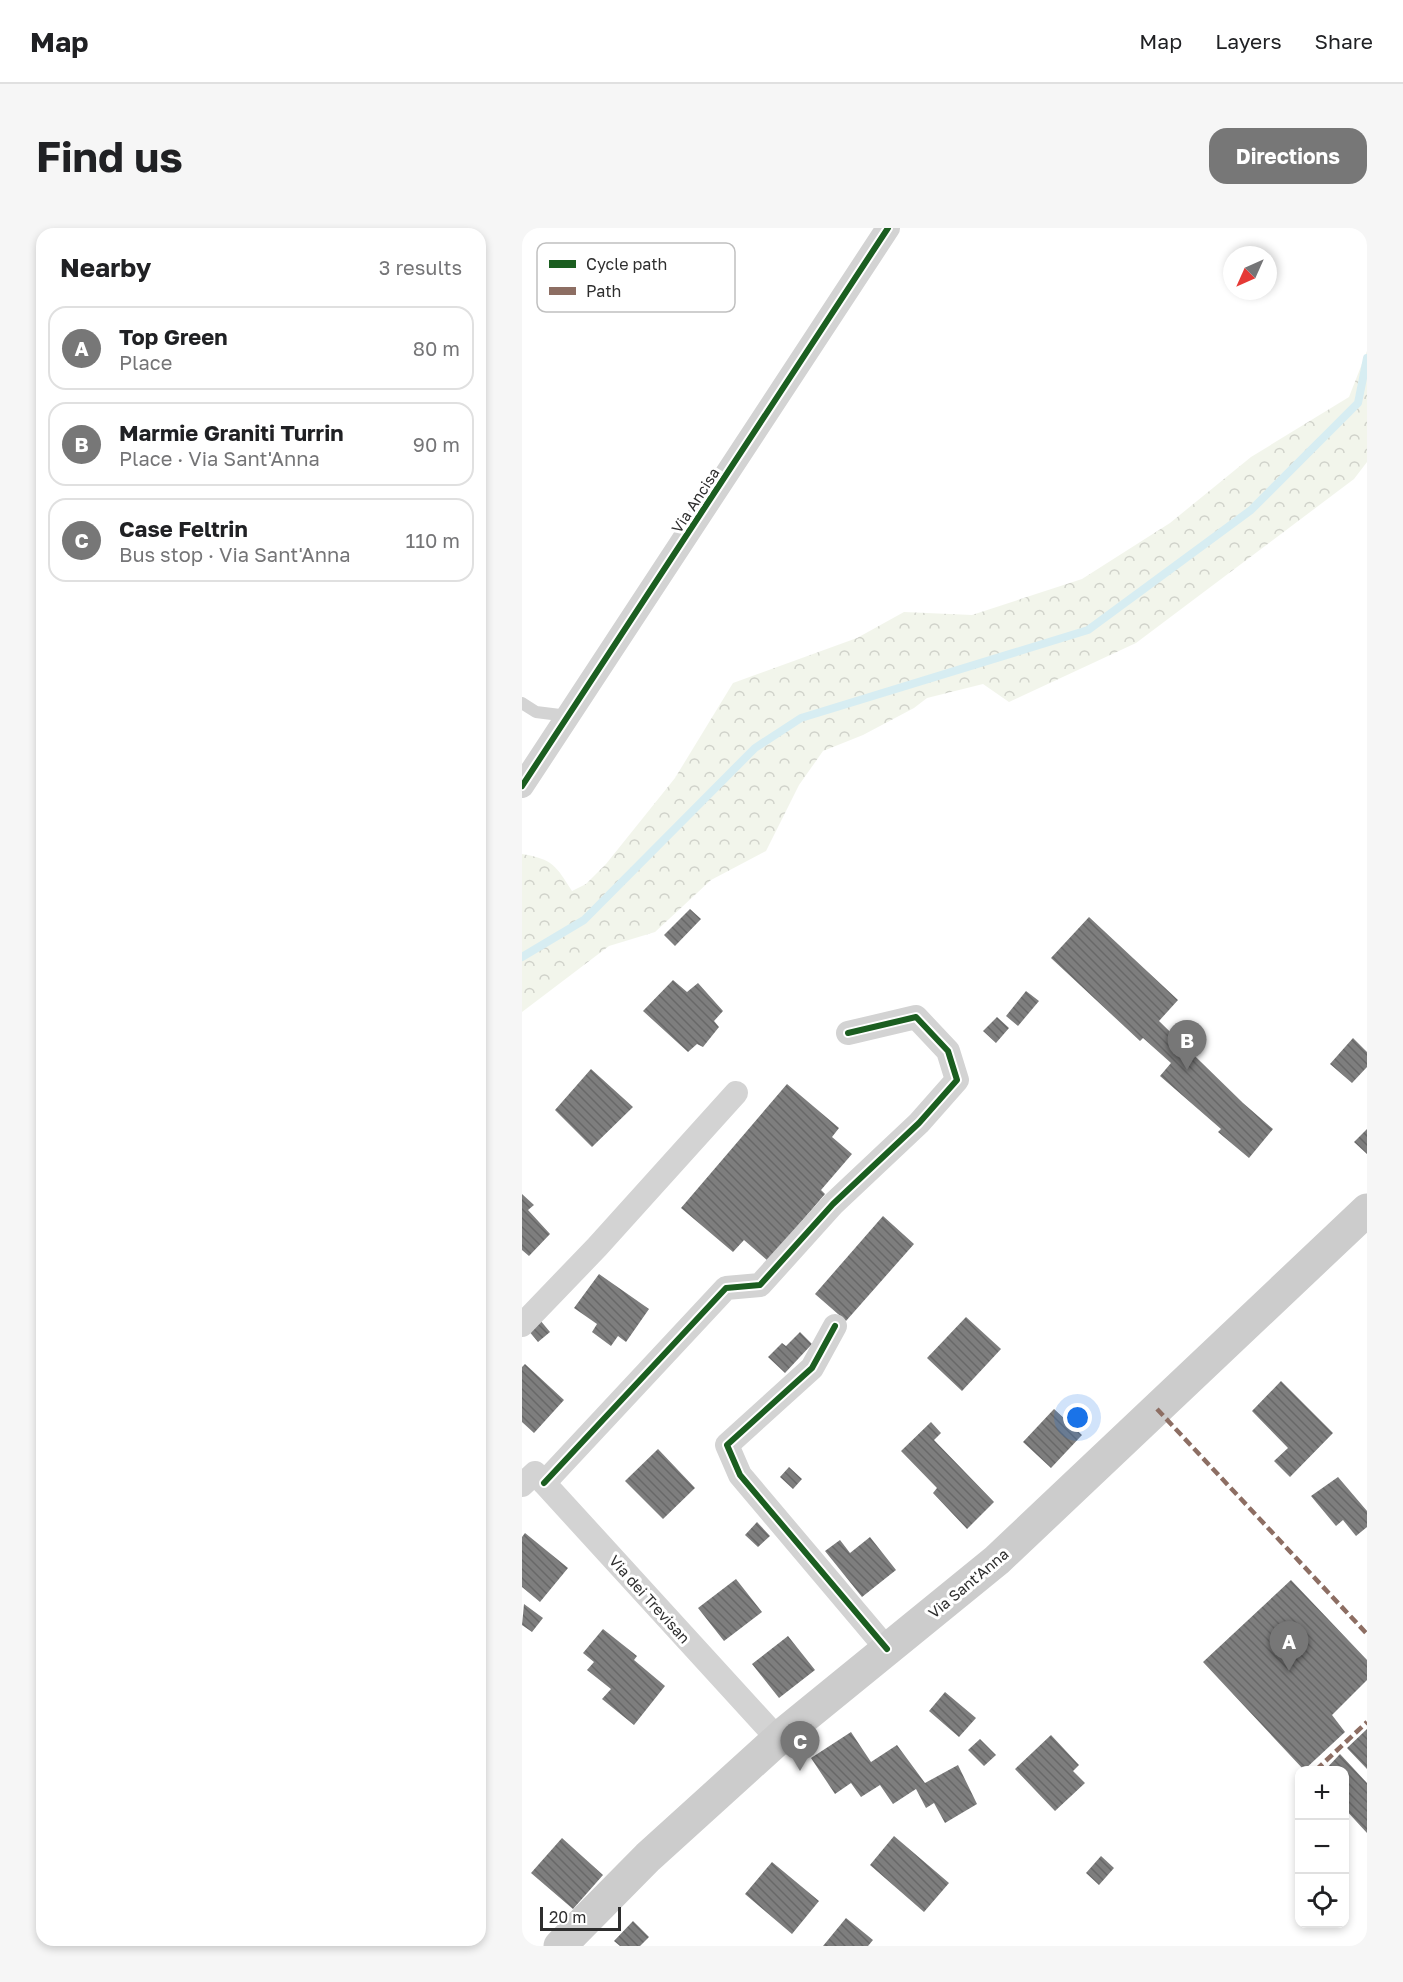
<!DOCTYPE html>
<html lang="en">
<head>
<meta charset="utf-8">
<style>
  :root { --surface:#fff; --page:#f6f6f6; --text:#202124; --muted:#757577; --line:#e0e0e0; --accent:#777 }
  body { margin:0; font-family:"Golos Text",sans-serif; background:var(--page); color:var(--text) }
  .controls { position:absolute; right:18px; bottom:18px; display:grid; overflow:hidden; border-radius:12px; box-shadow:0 3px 9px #0003 }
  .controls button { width:54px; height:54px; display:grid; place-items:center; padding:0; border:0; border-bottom:2px solid var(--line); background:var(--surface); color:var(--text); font:30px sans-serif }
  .compass { position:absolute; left:701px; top:18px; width:54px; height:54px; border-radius:50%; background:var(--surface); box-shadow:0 3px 9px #0003; rotate:225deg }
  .scale { position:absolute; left:18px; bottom:15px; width:81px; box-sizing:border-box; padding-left:6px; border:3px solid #2e2e2e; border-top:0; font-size:16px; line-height:21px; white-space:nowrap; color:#2e2e2e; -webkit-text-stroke:4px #fff; paint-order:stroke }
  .you { position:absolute; left:556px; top:1190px; width:21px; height:21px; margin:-15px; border:4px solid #fff; border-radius:50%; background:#1a73e8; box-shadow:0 0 0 9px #1a73e833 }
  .badge { display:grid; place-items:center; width:39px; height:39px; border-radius:50%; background:var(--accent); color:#fff; font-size:20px; font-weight:700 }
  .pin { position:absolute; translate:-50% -50px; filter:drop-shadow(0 2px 3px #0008) }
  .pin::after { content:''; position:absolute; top:32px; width:21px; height:18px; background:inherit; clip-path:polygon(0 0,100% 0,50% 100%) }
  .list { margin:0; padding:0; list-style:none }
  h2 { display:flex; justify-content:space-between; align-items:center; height:78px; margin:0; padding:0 24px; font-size:26px }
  h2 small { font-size:20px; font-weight:400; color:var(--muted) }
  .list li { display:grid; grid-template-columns:39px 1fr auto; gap:18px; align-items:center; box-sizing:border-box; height:84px; margin:0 12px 12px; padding:0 12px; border:2px solid var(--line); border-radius:18px }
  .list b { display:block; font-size:22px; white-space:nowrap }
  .list p { margin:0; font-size:20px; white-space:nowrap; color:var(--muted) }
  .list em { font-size:20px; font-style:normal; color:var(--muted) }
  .icon { flex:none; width:33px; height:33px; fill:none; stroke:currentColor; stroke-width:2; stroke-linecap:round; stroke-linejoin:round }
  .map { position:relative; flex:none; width:845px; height:1718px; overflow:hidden; border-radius:18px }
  header { display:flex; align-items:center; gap:36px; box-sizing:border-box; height:84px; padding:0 30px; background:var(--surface); border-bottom:2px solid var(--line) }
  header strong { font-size:28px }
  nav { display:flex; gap:33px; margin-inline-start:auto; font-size:21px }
  .intro { display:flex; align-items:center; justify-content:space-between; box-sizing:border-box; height:144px; padding:0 36px }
  h1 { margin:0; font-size:42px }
  .button { padding:15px 27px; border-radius:18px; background:var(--accent); color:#fff; font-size:21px; font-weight:700 }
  main { display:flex; gap:36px; padding:0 36px }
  aside { flex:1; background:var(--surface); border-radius:18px; box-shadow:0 3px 9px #0003 }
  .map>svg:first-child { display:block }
</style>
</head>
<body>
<header>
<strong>Map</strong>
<nav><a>Map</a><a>Layers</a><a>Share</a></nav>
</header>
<div class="intro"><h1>Find us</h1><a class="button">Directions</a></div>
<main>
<aside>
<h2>Nearby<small>3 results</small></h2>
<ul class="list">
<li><span class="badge">A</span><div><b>Top Green</b><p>Place</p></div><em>80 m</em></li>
<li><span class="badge">B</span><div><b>Marmie Graniti Turrin</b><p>Place · Via Sant'Anna</p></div><em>90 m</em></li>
<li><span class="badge">C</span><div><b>Case Feltrin</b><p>Bus stop · Via Sant'Anna</p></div><em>110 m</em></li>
</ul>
</aside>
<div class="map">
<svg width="845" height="1718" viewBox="0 0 845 1718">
  <defs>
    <pattern id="forest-crowns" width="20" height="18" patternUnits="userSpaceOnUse" patternTransform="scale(1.5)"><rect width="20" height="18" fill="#f2f5eb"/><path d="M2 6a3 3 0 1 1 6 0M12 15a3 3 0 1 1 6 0" fill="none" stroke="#d0d2ca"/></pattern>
    <pattern id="building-back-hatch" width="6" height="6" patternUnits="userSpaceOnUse" patternTransform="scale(1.5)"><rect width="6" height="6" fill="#7e7e7e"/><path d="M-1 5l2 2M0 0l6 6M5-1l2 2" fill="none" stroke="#686868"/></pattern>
  </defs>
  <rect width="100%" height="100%" fill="#fff"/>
  <!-- forest -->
  <path fill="url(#forest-crowns)" d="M 845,123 L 845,234 L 832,251 L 614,415 L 487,474 L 461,456 L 405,470 L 392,480 L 341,507 L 301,523 L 277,557 L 244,623 L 189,652 L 133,704 L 87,718 L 0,784 L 0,626 C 31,631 34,638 50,663 L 64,656 L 84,636 L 153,550 L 211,455 L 335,410 L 382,384 L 450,387 L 560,351 L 648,295 L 729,229 L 827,169 Z"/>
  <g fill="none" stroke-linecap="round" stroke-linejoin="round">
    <!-- stream -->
    <path stroke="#d7edf2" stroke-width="8" d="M 0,729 L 62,692 L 233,520 L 279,490 L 566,402 L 729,282 L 836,175 L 845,130"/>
  </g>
  <!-- building -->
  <path fill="url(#building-back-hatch)" d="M 168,681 L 179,691 L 153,718 L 142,707 Z
    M 567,689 L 656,772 L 637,793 L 721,875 L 751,901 L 727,930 L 696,904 L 699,901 L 638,848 L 649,835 L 621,810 L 618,813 L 529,730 Z
    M 151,752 L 165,764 L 176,755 L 201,783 L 192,793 L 197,799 L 181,819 L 175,816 L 166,824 L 121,783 Z
    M 504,763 L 517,773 L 496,798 L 484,788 Z
    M 475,789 L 487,800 L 474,815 L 461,803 Z
    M 831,810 L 845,824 L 845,839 L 830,855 L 808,836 Z
    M 69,841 L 111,879 L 70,919 L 33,882 Z
    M 265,856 L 317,900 L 310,909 L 330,926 L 299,962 L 303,966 L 246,1033 L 222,1012 L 211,1024 L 159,980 Z
    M 845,901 L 845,926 L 832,914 Z
    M 0,966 L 12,977 L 6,982 L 28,1006 L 7,1028 L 0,1022 Z
    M 361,988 L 392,1016 L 324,1093 L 293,1066 Z
    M 77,1046 L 127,1081 L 104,1114 L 96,1108 L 89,1118 L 70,1104 L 75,1096 L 52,1080 Z
    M 444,1089 L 479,1121 L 440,1163 L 405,1130 Z
    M 18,1092 L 28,1104 L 16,1114 L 6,1102 Z
    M 278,1104 L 290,1116 L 263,1145 L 246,1129 L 260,1115 L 264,1118 Z
    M 3,1136 L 42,1172 L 12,1205 L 0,1194 L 0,1139 Z
    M 759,1153 L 811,1205 L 768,1249 L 752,1233 L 766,1220 L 730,1183 Z
    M 532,1181 L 560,1207 L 529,1240 L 501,1214 Z
    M 409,1194 L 419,1205 L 412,1212 L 472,1274 L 445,1301 L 411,1265 L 415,1260 L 379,1223 Z
    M 136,1221 L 173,1260 L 141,1291 L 103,1253 Z
    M 267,1239 L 280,1251 L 271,1261 L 258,1249 Z
    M 816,1249 L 845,1283 L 845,1299 L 834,1308 L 821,1292 L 814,1298 L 789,1268 Z
    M 235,1294 L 248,1308 L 236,1319 L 223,1307 Z
    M 3,1305 L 46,1340 L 18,1374 L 0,1359 L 0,1309 Z
    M 348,1309 L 374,1342 L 340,1369 L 303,1323 L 318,1312 L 328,1325 Z
    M 214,1351 L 240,1384 L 202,1413 L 176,1380 Z
    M 769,1352 L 845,1432 L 845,1452 L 810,1487 L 823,1504 L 782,1542 L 681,1434 Z
    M 2,1376 L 21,1390 L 10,1404 L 0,1397 Z
    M 81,1401 L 115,1428 L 112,1432 L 143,1458 L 112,1497 L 80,1471 L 89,1461 L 65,1442 L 72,1434 L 61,1425 Z
    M 266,1408 L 293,1442 L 257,1470 L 230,1436 Z
    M 423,1464 L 454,1490 L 437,1509 L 407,1483 Z
    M 845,1501 L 845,1541 L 825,1520 Z
    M 329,1504 L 349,1534 L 375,1517 L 403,1555 L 436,1537 L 455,1576 L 423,1595 L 412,1575 L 404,1580 L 394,1561 L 371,1576 L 358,1557 L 339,1569 L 329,1555 L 313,1566 L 289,1530 Z
    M 529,1507 L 557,1537 L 551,1543 L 563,1555 L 533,1583 L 493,1541 Z
    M 458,1511 L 474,1527 L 462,1538 L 446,1522 Z
    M 818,1526 L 845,1555 L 845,1605 L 822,1580 L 822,1542 L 803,1542 Z
    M 372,1608 L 427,1655 L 402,1684 L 348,1637 Z
    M 40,1610 L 81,1647 L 51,1681 L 9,1645 Z
    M 579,1628 L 592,1640 L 577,1657 L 564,1645 Z
    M 250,1634 L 297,1673 L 270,1706 L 223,1666 Z
    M 324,1690 L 351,1712 L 346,1718 L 301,1718 Z
    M 111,1693 L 127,1709 L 118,1718 L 98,1718 L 92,1713 Z"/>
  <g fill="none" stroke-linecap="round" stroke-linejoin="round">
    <!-- service -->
    <path stroke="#d3d3d3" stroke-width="12" d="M 0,475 L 14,484 L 46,488"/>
    <!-- minor -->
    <path stroke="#d3d3d3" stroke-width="24" d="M 0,558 L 366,0
      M 0,1097 L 75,1019 L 214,865
      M 313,1098 L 290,1140 L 205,1217 L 218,1247 L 365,1421
      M 22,1255 L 204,1060 L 238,1057 L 311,976 L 397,895 L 435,852 L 426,823 L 394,789 L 326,805
      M 0,1257 L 13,1245 L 256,1511"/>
    <!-- secondary -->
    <path stroke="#ccc" stroke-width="33" d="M 38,1718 L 126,1629 L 265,1503 L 475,1332 L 845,982"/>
    <!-- quiet -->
    <path stroke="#8d6e63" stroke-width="4.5" stroke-dasharray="9 4.5" stroke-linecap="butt" d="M 635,1181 L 845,1406
      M 794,1542 L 845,1494"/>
    <defs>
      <path id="cycleway" d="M 0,558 L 366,0
        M 313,1098 L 290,1140 L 205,1217 L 218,1247 L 365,1421
        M 22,1255 L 204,1060 L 238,1057 L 311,976 L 397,895 L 435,852 L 426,823 L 394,789 L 326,805"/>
    </defs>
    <!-- cycleway casing -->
    <use href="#cycleway" stroke="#fff" stroke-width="10"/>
    <!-- cycleway -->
    <use href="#cycleway" stroke="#1b5e20" stroke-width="6"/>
  </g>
  <g text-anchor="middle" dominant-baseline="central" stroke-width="6" stroke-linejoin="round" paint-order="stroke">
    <!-- street labels -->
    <g font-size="15" fill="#2e2e2e" stroke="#fff">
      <text transform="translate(173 272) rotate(-57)">Via Ancisa</text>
      <text transform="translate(446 1355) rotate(-40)">Via Sant'Anna</text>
      <text transform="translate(128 1371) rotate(48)">Via dei Trevisan</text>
    </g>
  </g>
  <!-- legend -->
  <rect x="15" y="15" width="198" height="69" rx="9" fill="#fff" stroke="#c0c0c0" stroke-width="1.5"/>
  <rect x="27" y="32" width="27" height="8" fill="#1b5e20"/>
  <rect x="27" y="59" width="27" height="8" fill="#8d6e63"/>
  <g font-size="16" fill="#2e2e2e">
    <text x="64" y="42">Cycle path</text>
    <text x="64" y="69">Path</text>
  </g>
</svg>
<div class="controls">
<button>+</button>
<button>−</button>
<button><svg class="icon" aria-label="locate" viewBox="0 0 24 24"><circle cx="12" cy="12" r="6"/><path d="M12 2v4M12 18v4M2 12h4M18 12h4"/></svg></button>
</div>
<svg class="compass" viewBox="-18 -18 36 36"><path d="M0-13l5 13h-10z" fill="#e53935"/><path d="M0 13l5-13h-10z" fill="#757577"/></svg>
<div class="scale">20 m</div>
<div class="you"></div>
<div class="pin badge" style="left:767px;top:1443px">A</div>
<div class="pin badge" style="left:665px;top:842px">B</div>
<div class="pin badge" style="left:278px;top:1543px">C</div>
</div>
</main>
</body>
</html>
